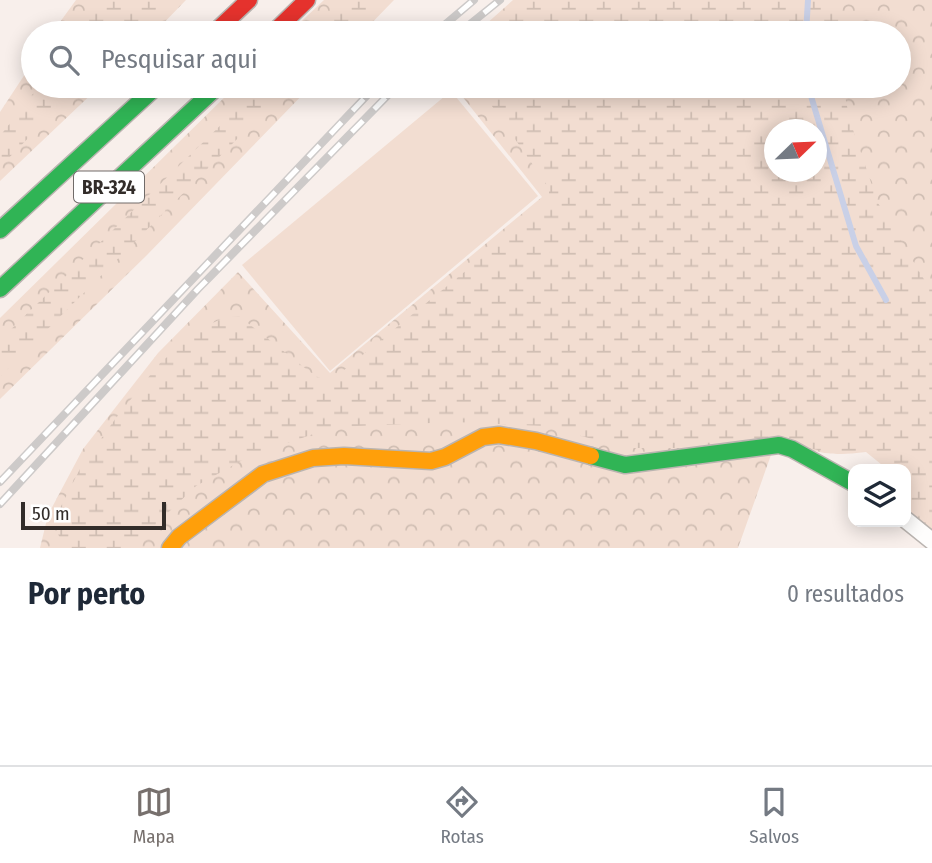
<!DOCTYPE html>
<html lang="pt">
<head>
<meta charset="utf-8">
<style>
  :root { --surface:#fff; --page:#f6f6f7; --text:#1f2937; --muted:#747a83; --line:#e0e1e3; --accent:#77706d }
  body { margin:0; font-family:"Fira Sans Condensed",sans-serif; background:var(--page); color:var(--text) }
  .controls { position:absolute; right:21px; bottom:21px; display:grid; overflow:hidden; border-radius:14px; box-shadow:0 4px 18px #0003 }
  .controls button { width:63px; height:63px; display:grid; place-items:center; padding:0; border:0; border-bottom:2px solid var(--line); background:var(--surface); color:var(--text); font:35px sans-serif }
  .compass { position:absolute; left:764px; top:119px; width:63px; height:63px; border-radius:50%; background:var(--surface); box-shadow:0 4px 18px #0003; rotate:67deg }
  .scale { position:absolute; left:21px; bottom:18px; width:145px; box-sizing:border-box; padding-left:7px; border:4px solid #322c29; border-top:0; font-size:19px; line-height:24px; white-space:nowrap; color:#322c29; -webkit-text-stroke:5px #fff; paint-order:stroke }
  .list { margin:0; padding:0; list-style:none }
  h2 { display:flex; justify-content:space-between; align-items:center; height:91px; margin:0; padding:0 28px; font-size:30px }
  h2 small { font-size:23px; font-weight:400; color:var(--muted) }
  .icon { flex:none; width:38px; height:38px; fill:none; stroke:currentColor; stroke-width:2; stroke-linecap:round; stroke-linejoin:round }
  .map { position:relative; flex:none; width:932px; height:548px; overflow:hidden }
  .search { position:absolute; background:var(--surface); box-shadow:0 4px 18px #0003; left:21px; right:21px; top:21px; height:77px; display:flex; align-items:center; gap:18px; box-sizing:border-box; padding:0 24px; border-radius:38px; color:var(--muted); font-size:26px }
  .sheet { height:217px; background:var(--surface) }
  nav { display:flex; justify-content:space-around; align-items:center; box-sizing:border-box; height:98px; border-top:2px solid var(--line); background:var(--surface); font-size:19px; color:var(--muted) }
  nav a { display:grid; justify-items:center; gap:4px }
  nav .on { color:var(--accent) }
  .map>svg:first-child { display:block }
</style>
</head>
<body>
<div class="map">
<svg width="932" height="548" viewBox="0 0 932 548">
  <defs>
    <pattern id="forest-crowns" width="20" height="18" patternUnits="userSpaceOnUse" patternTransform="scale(1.75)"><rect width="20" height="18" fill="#f2ddd1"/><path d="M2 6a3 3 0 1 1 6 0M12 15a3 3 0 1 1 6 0" fill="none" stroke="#d0beb3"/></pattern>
    <pattern id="wetland-marsh" width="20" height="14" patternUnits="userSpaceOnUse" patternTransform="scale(1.75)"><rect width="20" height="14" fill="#f2ddd1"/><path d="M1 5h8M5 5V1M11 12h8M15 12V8" fill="none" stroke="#d0beb3"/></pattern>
  </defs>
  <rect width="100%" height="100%" fill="#f8efeb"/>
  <!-- grass -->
  <path fill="#f2ddd1" d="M 451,91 L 538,196 L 330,371 L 242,265 Z"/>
  <!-- forest -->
  <path fill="url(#forest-crowns)" fill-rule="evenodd" d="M 76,0 L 186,0 L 154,33 L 52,33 Z
    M 324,0 L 394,0 L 362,33 L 289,33 Z
    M 513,0 L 932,0 L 932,533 L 906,512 L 906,469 L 887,469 L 866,452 C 827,457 812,452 777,438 L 738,548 L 40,548 L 48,515 L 83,449 L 158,353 L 238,272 L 330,373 L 542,197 L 454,86 L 899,86 L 899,33 L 476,33 ZM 774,130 L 816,130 L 816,172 L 774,172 Z
    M 33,62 L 33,86 L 100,86 L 0,181 L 0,112 Z
    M 236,86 L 311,86 L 147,255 L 0,399 L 0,318 Z"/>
  <!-- wetland -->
  <path fill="url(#wetland-marsh)" fill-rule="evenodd" d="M 98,0 L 165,0 L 134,33 L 73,33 Z
    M 347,0 L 380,0 L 342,33 L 314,33 Z
    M 528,0 L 842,0 L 836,33 L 486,33 Z
    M 39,86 L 79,86 L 0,167 L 0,136 Z
    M 261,86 L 290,86 L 0,377 L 0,340 Z
    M 478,86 L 843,86 L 850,121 L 878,203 L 925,281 L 932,284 L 932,531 L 906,510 L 906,469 L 889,469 L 867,451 L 838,454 L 808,448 L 626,448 L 544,426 L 455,422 L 333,427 L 248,457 L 196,486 L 151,529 L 135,548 L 65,548 L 57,532 L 56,516 L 82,465 L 116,418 L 159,364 L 198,330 L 223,318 L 239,316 L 315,376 L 329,381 L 338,375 L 549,203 L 549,188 ZM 774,130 L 816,130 L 816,172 L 774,172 Z"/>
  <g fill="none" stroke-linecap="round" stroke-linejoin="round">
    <!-- stream -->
    <path stroke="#c9d0e7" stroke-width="6" d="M 806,33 L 808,0
      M 808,86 L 856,246 L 886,300"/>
    <defs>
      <path id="street" d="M 906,520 L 932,541"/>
      <path id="fast" d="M 0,230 L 157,86
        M 0,289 L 218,86
        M 591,456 L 625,465 L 779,445 L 792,449 L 853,483"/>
      <path id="slow" d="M 170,548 L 179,537 L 263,474 L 313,458 L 344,456 L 431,461 L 445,457 L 483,437 L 499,435 L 536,441 L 591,456"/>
      <path id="jam" d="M 214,33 L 249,0
        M 273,33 L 307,0"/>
    </defs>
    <!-- street casing -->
    <use href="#street" stroke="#bab4b0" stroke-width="19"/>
    <!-- fast casing -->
    <use href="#fast" stroke="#bab4b0" stroke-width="19"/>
    <!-- slow casing -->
    <use href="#slow" stroke="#bab4b0" stroke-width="19"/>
    <!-- jam casing -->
    <use href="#jam" stroke="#bab4b0" stroke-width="19"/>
    <!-- street -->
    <use href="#street" stroke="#fefdfc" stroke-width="16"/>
    <!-- fast -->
    <use href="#fast" stroke="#30b455" stroke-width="16"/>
    <!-- slow -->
    <use href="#slow" stroke="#ff9f0a" stroke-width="16"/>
    <!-- jam -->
    <use href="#jam" stroke="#e5322d" stroke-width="16"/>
    <defs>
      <path id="rail" d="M 435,33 L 474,0
        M 459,33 L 500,0
        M 0,482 L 376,86
        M 0,504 L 198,289 L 397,86"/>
    </defs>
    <!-- rail casing -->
    <use href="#rail" stroke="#cdcac9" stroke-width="8"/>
    <!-- rail -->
    <use href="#rail" stroke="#fff" stroke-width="5" stroke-dasharray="16" stroke-linecap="butt"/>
  </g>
  <g text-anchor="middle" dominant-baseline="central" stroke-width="5" stroke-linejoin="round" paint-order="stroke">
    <!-- shield labels -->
    <rect fill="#fff" stroke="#706b69" stroke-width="2" x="74" y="171.5" width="70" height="31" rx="5"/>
    <g font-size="19" font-weight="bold" fill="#322c29">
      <text x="109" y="187">BR-324</text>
    </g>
  </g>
</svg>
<div class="controls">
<button><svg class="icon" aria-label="layers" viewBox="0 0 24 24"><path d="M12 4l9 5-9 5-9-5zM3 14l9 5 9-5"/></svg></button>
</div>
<svg class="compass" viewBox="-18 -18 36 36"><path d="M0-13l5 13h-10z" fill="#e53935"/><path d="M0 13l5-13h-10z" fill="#747a83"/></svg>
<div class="scale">50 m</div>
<div class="search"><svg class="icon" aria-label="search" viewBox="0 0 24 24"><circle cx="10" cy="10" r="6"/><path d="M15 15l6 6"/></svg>Pesquisar aqui</div>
</div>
<section class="sheet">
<h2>Por perto<small>0 resultados</small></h2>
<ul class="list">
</ul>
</section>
<nav>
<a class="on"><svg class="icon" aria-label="map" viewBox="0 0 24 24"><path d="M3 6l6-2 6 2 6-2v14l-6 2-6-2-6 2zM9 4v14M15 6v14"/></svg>Mapa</a>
<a><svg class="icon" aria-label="directions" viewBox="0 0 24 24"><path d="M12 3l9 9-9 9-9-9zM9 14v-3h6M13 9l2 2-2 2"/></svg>Rotas</a>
<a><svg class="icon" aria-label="saved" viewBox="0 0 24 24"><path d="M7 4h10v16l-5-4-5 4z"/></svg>Salvos</a>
</nav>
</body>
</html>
